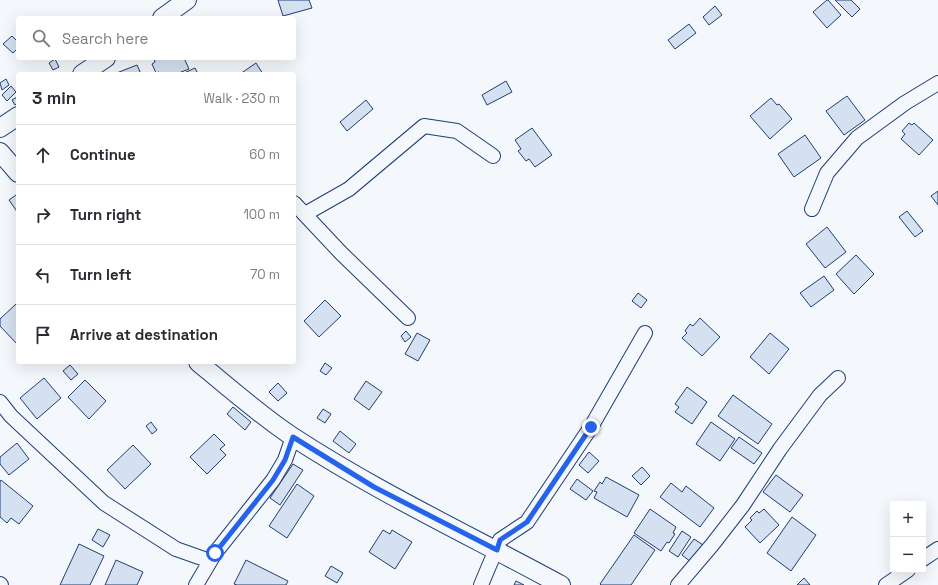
<!DOCTYPE html>
<html lang="en">
<head>
<meta charset="utf-8">
<style>
  :root { --surface:#fff; --page:#f2f2f3; --text:#2b2b33; --muted:#7c7c81; --line:#e1e1e2 }
  body { margin:0; font-family:"Space Grotesk",sans-serif; background:var(--page); color:var(--text) }
  .controls { position:absolute; right:12px; bottom:12px; display:grid; overflow:hidden; border-radius:4px; box-shadow:0 4px 16px #0002 }
  .controls button { width:36px; height:36px; display:grid; place-items:center; padding:0; border:0; border-bottom:1px solid var(--line); background:var(--surface); color:var(--text); font:20px sans-serif }
  .stop { position:absolute; width:12px; height:12px; margin:-9px; border:3px solid #2563eb; border-radius:50%; background:#fff }
  .stop.end { background:#2563eb; border-color:#fff; box-shadow:0 1px 4px #0008 }
  .list { margin:0; padding:0; list-style:none }
  h2 { display:flex; justify-content:space-between; align-items:center; height:52px; margin:0; padding:0 16px; font-size:17px }
  h2 small { font-size:13px; font-weight:400; color:var(--muted) }
  .list li { display:grid; grid-template-columns:26px 1fr auto; gap:12px; align-items:center; box-sizing:border-box; height:60px; padding:0 16px; border-top:1px solid var(--line) }
  .list b { display:block; font-size:15px; white-space:nowrap }
  .list em { font-size:13px; font-style:normal; color:var(--muted) }
  .icon { flex:none; width:22px; height:22px; fill:none; stroke:currentColor; stroke-width:2; stroke-linecap:round; stroke-linejoin:round }
  .map { position:relative; flex:none; width:938px; height:585px; overflow:hidden }
  .search { position:absolute; background:var(--surface); box-shadow:0 4px 16px #0002; left:16px; top:16px; width:280px; height:44px; display:flex; align-items:center; gap:10px; box-sizing:border-box; padding:0 14px; border-radius:4px; color:var(--muted); font-size:15px }
  .panel { position:absolute; background:var(--surface); box-shadow:0 4px 16px #0002; left:16px; top:72px; width:280px; height:292px; border-radius:4px }
  .map>svg:first-child { display:block }
</style>
</head>
<body>
<div class="map">
<svg width="938" height="585" viewBox="0 0 938 585">
  <rect width="100%" height="100%" fill="#f4f7fb"/>
  <!-- building -->
  <path fill="#d5e0f0" stroke="#1d3f73" d="M 278,0 L 309,0 L 312,8 L 283,16 Z
    M 827,0 L 828,0 L 841,15 L 827,28 L 813,12 Z
    M 835,0 L 851,0 L 860,9 L 852,17 Z
    M 715,6 L 722,15 L 709,25 L 703,17 Z
    M 689,24 L 696,33 L 675,49 L 668,40 Z
    M 12,36 L 18,42 L 18,48 L 13,53 L 3,44 Z
    M 154,58 L 184,58 L 189,69 L 176,74 L 160,74 L 159,72 L 156,73 L 152,64 L 155,62 Z
    M 55,59 L 59,67 L 53,70 L 49,63 Z
    M 256,63 L 263,74 L 240,74 Z
    M 137,65 L 141,74 L 114,74 Z
    M 195,68 L 198,74 L 182,74 Z
    M 6,79 L 9,85 L 2,90 L 0,83 Z
    M 506,81 L 512,92 L 487,105 L 482,95 Z
    M 11,86 L 16,92 L 7,101 L 2,95 Z
    M 847,96 L 865,120 L 844,135 L 826,111 Z
    M 17,97 L 18,103 L 15,105 L 12,100 Z
    M 771,98 L 777,105 L 779,104 L 792,119 L 770,139 L 750,116 Z
    M 366,100 L 373,109 L 347,131 L 340,122 Z
    M 909,123 L 912,125 L 914,123 L 933,140 L 919,155 L 901,139 L 905,134 L 902,131 Z
    M 532,128 L 552,155 L 535,167 L 529,159 L 526,161 L 518,151 L 521,149 L 515,140 Z
    M 805,135 L 821,158 L 794,177 L 778,154 Z
    M 938,191 L 938,205 L 931,196 Z
    M 16,195 L 18,197 L 18,213 L 9,200 Z
    M 907,211 L 923,231 L 915,237 L 899,217 Z
    M 827,227 L 846,252 L 825,268 L 806,244 Z
    M 856,255 L 874,274 L 854,294 L 836,274 Z
    M 824,276 L 834,290 L 811,307 L 800,293 Z
    M 638,293 L 647,300 L 641,308 L 632,301 Z
    M 325,300 L 341,316 L 319,337 L 304,321 Z
    M 16,304 L 18,307 L 17,344 L 0,326 L 0,319 Z
    M 700,318 L 720,337 L 702,356 L 682,338 L 687,333 L 685,331 L 690,324 L 693,326 Z
    M 406,331 L 411,337 L 405,342 L 401,336 Z
    M 417,333 L 430,340 L 418,361 L 405,354 Z
    M 770,333 L 789,349 L 769,374 L 750,357 Z
    M 325,363 L 332,368 L 326,375 L 320,371 Z
    M 70,365 L 78,374 L 71,380 L 63,371 Z
    M 44,378 L 61,398 L 37,419 L 20,398 Z
    M 85,380 L 106,401 L 89,419 L 68,397 Z
    M 366,381 L 382,392 L 369,410 L 354,399 Z
    M 278,383 L 287,393 L 278,401 L 269,392 Z
    M 687,387 L 707,402 L 692,424 L 675,412 L 679,407 L 675,404 Z
    M 733,395 L 772,424 L 758,444 L 718,416 Z
    M 233,407 L 251,422 L 245,430 L 227,414 Z
    M 323,409 L 331,414 L 325,423 L 317,418 Z
    M 151,422 L 157,430 L 152,434 L 146,426 Z
    M 711,422 L 735,439 L 720,461 L 696,444 Z
    M 340,431 L 356,444 L 349,453 L 333,441 Z
    M 214,434 L 225,445 L 220,449 L 226,455 L 207,474 L 190,457 Z
    M 739,437 L 762,453 L 754,464 L 731,448 Z
    M 17,443 L 29,459 L 9,475 L 0,464 L 0,457 Z
    M 133,445 L 151,464 L 125,489 L 107,470 Z
    M 589,452 L 599,461 L 588,473 L 579,465 Z
    M 293,464 L 303,470 L 280,505 L 270,498 Z
    M 642,467 L 650,476 L 641,485 L 632,476 Z
    M 776,475 L 803,495 L 790,512 L 763,492 Z
    M 606,477 L 639,495 L 627,517 L 594,498 L 597,492 L 594,491 L 600,482 L 602,484 Z
    M 577,479 L 593,491 L 586,500 L 570,489 Z
    M 1,480 L 33,506 L 19,524 L 11,518 L 7,523 L 0,517 L 0,482 Z
    M 671,483 L 682,492 L 686,486 L 714,508 L 700,527 L 660,497 Z
    M 297,484 L 314,496 L 287,538 L 269,526 Z
    M 650,509 L 676,527 L 673,533 L 675,534 L 669,543 L 667,542 L 661,551 L 634,533 Z
    M 764,509 L 779,525 L 760,543 L 745,527 L 752,520 L 750,518 L 757,511 L 759,513 Z
    M 792,517 L 816,535 L 791,571 L 767,553 Z
    M 98,529 L 110,535 L 103,547 L 92,540 Z
    M 383,530 L 390,534 L 392,530 L 412,542 L 395,569 L 369,552 Z
    M 682,531 L 691,537 L 678,557 L 669,551 Z
    M 634,535 L 655,550 L 631,585 L 601,585 L 600,584 Z
    M 694,539 L 703,545 L 691,562 L 682,555 Z
    M 79,544 L 104,556 L 90,585 L 60,585 Z
    M 116,560 L 143,572 L 137,585 L 105,585 Z
    M 246,560 L 288,581 L 286,585 L 237,585 L 234,584 Z
    M 331,566 L 343,573 L 337,583 L 325,576 Z
    M 804,578 L 810,585 L 797,585 Z
    M 516,581 L 524,585 L 514,585 Z"/>
  <g fill="none" stroke-linecap="round" stroke-linejoin="round">
    <defs>
      <path id="minor" d="M 294,203 L 341,253 L 408,318
        M 812,209 L 827,173 L 857,138 L 905,103 L 938,83
        M 305,214 L 349,189 L 424,126 L 457,131 L 493,156
        M 0,402 L 11,416 L 104,503 L 176,549 L 210,561
        M 923,559 L 938,549
        M 0,584 L 1,585
        M 196,585 L 215,553 L 273,480 L 285,460 L 293,437
        M 481,585 L 500,540 L 527,522 L 591,427 L 645,333
        M 678,585 L 712,545 L 743,505 L 780,449 L 820,395 L 838,378
        M 886,585 L 908,570"/>
      <path id="tertiary" d="M 162,18 L 187,0
        M 82,74 L 106,58
        M 0,128 L 18,116
        M 0,152 L 18,173
        M 198,362 C 229,388 260,415 293,437 C 379,493 471,536 561,585"/>
    </defs>
    <!-- minor casing -->
    <use href="#minor" stroke="#1d3f73" stroke-width="16"/>
    <!-- tertiary casing -->
    <use href="#tertiary" stroke="#1d3f73" stroke-width="20"/>
    <!-- minor -->
    <use href="#minor" stroke="#f4f7fb" stroke-width="14"/>
    <!-- tertiary -->
    <use href="#tertiary" stroke="#f4f7fb" stroke-width="18"/>
  </g>
  <g fill="none" stroke-linecap="round" stroke-linejoin="round">
    <!-- route -->
    <path stroke="#2563eb" stroke-width="5" d="M 215,553 L 273,480 L 285,460 L 293,437 L 374,487 L 497,550 L 500,540 L 527,522 L 591,427"/>
  </g>
</svg>
<div class="controls">
<button>+</button>
<button>−</button>
</div>
<div class="stop" style="left:215px;top:553px"></div>
<div class="stop end" style="left:591px;top:427px"></div>
<div class="search"><svg class="icon" aria-label="search" viewBox="0 0 24 24"><circle cx="10" cy="10" r="6"/><path d="M15 15l6 6"/></svg>Search here</div>
<section class="panel">
<h2>3 min<small>Walk · 230 m</small></h2>
<ul class="list">
<li><svg class="icon" aria-label="ahead" viewBox="0 0 24 24"><path d="M12 20V5M6 11l6-6 6 6"/></svg><div><b>Continue</b></div><em>60 m</em></li>
<li><svg class="icon" aria-label="right" viewBox="0 0 24 24"><path d="M7 20v-9h11M14 6l5 5-5 5"/></svg><div><b>Turn right</b></div><em>100 m</em></li>
<li><svg class="icon" aria-label="left" viewBox="0 0 24 24"><path d="M17 20v-9H6M10 6l-5 5 5 5"/></svg><div><b>Turn left</b></div><em>70 m</em></li>
<li><svg class="icon" aria-label="arrive" viewBox="0 0 24 24"><path d="M6 21V4h12l-3 4 3 4H6"/></svg><div><b>Arrive at destination</b></div></li>
</ul>
</section>
</div>
</body>
</html>
